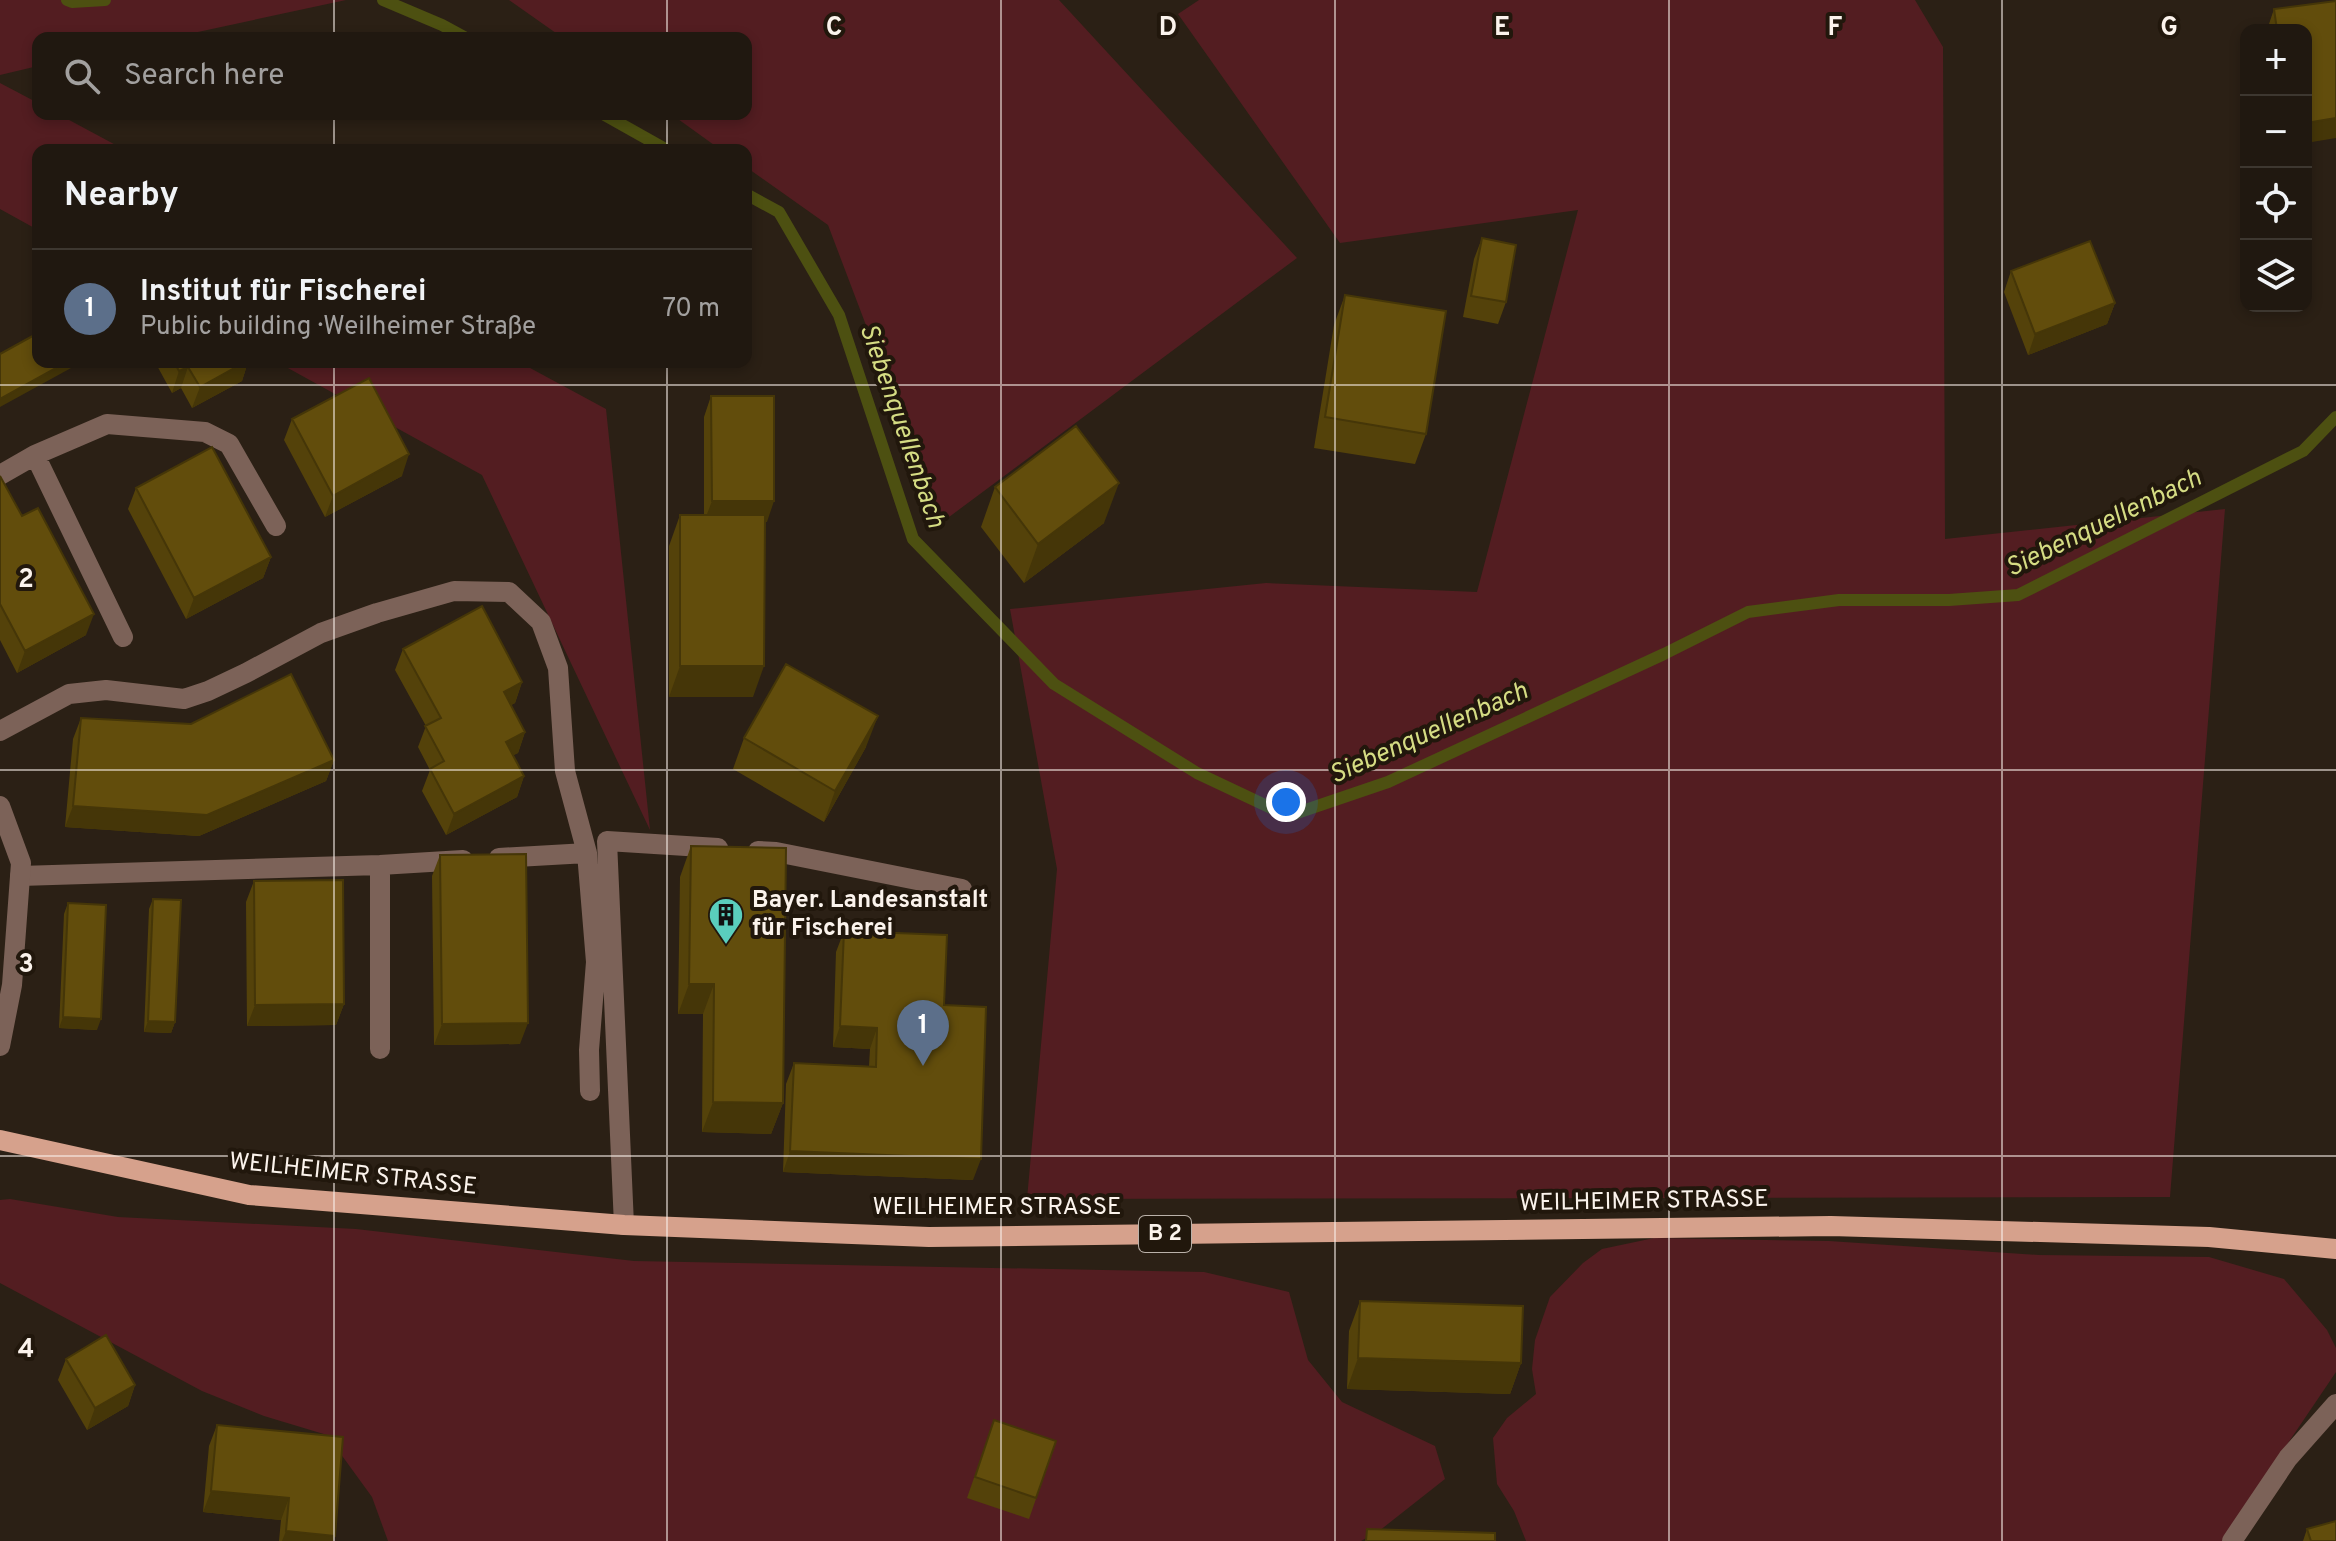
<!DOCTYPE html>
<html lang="en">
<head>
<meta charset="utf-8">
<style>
  :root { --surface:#201810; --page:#2d251e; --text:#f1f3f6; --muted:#a2a09f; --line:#3d3730; --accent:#0f766e }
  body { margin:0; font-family:Overpass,sans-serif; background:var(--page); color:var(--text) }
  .controls { position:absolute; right:24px; top:24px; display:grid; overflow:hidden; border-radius:16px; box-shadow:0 4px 12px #0003 }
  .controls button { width:72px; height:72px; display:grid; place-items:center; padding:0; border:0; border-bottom:2px solid var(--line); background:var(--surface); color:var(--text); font:40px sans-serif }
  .you { position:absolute; left:1286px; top:802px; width:28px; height:28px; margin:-20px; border:6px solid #fff; border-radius:50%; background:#1a73e8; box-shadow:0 0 0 12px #1a73e833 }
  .badge { display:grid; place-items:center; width:52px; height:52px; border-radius:50%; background:var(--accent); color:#fff; font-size:26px; font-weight:700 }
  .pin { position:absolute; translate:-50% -66px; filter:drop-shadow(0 2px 4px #0008) }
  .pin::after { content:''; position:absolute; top:42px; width:28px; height:24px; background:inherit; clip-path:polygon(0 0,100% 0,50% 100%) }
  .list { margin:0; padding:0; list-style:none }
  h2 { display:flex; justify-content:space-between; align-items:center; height:104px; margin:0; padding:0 32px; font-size:34px }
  h2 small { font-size:26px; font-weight:400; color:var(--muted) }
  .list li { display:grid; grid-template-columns:52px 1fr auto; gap:24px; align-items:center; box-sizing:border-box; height:120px; padding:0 32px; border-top:2px solid var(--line) }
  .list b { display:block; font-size:30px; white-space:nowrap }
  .list p { margin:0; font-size:26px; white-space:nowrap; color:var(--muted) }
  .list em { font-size:26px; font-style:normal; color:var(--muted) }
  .icon { flex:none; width:44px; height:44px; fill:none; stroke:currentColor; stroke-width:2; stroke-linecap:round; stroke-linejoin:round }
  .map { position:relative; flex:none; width:2336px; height:1541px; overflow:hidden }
  .search { position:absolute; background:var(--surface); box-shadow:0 4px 12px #0003; left:32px; top:32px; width:720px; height:88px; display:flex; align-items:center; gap:20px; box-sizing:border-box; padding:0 28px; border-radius:16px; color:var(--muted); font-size:30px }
  .panel { position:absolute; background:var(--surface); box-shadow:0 4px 12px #0003; left:32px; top:144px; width:720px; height:224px; border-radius:16px }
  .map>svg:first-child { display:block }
</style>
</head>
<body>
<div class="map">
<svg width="2336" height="1541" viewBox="0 0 2336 1541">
  <rect width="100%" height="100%" fill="#2b2015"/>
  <!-- green -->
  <path fill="#531d21" d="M 0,0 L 346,0 L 170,38 L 38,38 L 38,66 L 0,75 Z
    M 509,0 L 1059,0 L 1297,258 L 941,523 L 828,225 L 746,167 L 746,150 L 721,150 L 671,114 L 746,114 L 746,38 L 563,38 Z
    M 1199,0 L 1915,0 L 1943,47 L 1945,539 L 2225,509 L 2170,1197 L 1027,1199 L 1057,869 L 1010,609 L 1266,583 L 1477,592 L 1578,210 L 1340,243 L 1178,14 Z
    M 0,83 L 38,103 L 38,114 L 58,114 L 125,150 L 38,150 L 38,230 L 0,209 Z
    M 277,362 L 519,362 L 606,409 L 650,830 L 482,475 Z
    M 10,1199 L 118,1217 L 356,1229 L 634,1261 L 1204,1272 L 1289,1292 L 1308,1360 L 1342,1402 L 1435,1446 L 1445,1479 L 1379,1531 L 1361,1541 L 388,1541 L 372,1497 L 327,1435 L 264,1416 L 202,1391 L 0,1283 L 0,1200 Z
    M 1654,1238 L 1829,1241 L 2039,1255 L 2209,1257 L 2284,1279 L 2327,1330 L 2336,1348 L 2336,1372 L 2222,1541 L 1526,1541 L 1514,1511 L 1497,1484 L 1493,1438 L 1507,1418 L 1536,1394 L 1532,1369 L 1535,1340 L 1550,1297 L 1583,1263 L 1602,1249 Z"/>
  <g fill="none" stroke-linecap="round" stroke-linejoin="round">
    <!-- stream -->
    <path stroke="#4d5011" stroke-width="12" d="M 67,0 L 72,2 L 105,0
      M 383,0 L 442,25 L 466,38
      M 603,114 L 667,150
      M 746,194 L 779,212 L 839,315 L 913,539 L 1054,684 L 1197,773 L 1288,816 L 1388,782 L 1664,654 L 1748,612 L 1839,600 L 1949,600 L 2018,595 L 2303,451 L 2336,417"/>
    <!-- lane -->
    <path stroke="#7c6258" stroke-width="20" d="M 35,455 L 123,637
      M 0,475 L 35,455 L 107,424 L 205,432 L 229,444 L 276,526
      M 0,731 L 69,694 L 106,690 L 184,699 L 208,691 L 246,673 L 321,633 L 377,613 L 454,591 L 509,592 L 541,622 L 558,668 L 565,771 L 587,853 L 596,962 L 589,1050 L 590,1091
      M 758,851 L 776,852 L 962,889
      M 499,858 L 587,853
      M 380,865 L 380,1049
      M 20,876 L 380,865 L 463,860
      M 624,1225 L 607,841 L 718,848"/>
    <!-- street -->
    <path stroke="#7c6258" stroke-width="20" d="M 0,806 L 21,863 L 12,985 L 0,1046
      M 2232,1541 L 2288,1458 L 2336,1404"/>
    <!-- primary -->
    <path stroke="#d6a18c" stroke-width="20" d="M 0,1140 L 249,1195 L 624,1225 L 929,1237 L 1831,1226 L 2209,1237 L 2336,1249"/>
  </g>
  <!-- wall -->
  <path fill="#54420a" d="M 2274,9 L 2306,30 L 2267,30 Z
    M 1482,238 L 1506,302 L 1498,324 L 1463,317 L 1474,259 Z
    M 2011,271 L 2115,303 L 2107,324 L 2028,355 L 2004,292 Z
    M 1345,295 L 1426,434 L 1415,464 L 1314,448 L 1334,325 Z
    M 155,362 L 248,362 L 242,381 L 192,408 L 181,388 L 172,393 Z
    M 711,396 L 767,522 L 765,522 L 753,697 L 669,697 L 669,546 L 680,515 L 704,515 L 704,417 Z
    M 292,419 L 402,476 L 325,517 L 284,440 Z
    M 0,476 L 86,635 L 17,673 L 0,640 Z
    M 995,487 L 1104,523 L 1024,583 L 981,527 Z
    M 136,488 L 271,557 L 263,578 L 186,619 L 128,509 Z
    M 403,649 L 522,682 L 515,703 L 511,705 L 525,732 L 518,753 L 513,755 L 524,776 L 517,797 L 446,835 L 422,791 L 430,770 L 418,747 L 426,726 L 395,670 Z
    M 81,718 L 334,760 L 326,781 L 199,836 L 65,827 L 73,739 Z
    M 744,738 L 866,747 L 824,822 L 733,769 Z
    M 691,846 L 783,1103 L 771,1134 L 702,1132 L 703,1014 L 678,1014 L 680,877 Z
    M 440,855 L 520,1044 L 434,1045 L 432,876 Z
    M 254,881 L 344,1004 L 336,1025 L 247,1026 L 246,902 Z
    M 153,899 L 175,1022 L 171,1033 L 144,1032 L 149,909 Z
    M 68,903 L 97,1030 L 59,1028 L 64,914 Z
    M 844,931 L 944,1005 L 973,1180 L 783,1172 L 786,1084 L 794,1063 L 869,1066 L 870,1049 L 833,1047 L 836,952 Z
    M 1360,1301 L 1521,1363 L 1510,1394 L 1347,1389 L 1349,1331 Z
    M 66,1359 L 135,1385 L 128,1406 L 87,1430 L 58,1380 Z
    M 994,1420 L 1056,1441 L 1029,1519 L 967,1498 Z
    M 217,1425 L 333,1541 L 279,1541 L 281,1520 L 203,1512 L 209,1446 Z
    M 2307,1529 L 2336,1541 L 2303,1541 Z"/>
  <!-- shaded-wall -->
  <path fill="#453608" d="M 2336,118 L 2336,138 L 2306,143 L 2306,123 Z
    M 2115,303 L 2107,324 L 2028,355 L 2035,334 Z
    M 67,362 L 82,362 L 0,407 L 0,399 Z
    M 245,362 L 248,362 L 242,381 L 192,408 L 200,387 Z
    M 188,367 L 181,388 L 172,393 L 179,371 Z
    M 409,454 L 402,476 L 325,517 L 333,496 Z
    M 1119,483 L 1104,523 L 1024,583 L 1038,544 Z
    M 712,501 L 774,501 L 767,522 L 704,522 Z
    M 271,557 L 263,578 L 186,619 L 194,598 Z
    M 94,614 L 86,635 L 17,673 L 25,651 Z
    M 680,666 L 764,666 L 753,697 L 669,697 Z
    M 522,682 L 515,703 L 496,713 L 504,692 Z
    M 878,716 L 866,747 L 824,822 L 835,791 Z
    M 525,732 L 518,753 L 499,763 L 506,742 Z
    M 334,760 L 326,781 L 199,836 L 65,827 L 73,806 Z
    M 524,776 L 517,797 L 446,835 L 454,814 Z
    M 689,984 L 714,984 L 703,1014 L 678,1014 Z
    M 344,1004 L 336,1025 L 247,1026 L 255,1005 Z
    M 63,1017 L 101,1019 L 97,1030 L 59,1028 Z
    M 148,1021 L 175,1022 L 171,1033 L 144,1032 Z
    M 528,1023 L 520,1044 L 434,1045 L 442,1024 Z
    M 840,1026 L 877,1028 L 870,1049 L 833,1047 Z
    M 713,1102 L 783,1103 L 771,1134 L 702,1132 Z
    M 790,1151 L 981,1159 L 973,1180 L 783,1172 Z
    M 1358,1358 L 1521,1363 L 1510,1394 L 1347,1389 Z
    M 135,1385 L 128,1406 L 87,1430 L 95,1408 Z
    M 211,1491 L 289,1498 L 281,1520 L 203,1512 Z
    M 286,1531 L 335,1536 L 333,1541 L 282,1541 Z"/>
  <!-- building -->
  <path fill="#624d0c" stroke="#453608" stroke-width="2" d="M 2336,1 L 2336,118 L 2306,123 L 2306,30 L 2277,30 L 2274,9 Z
    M 1482,238 L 1516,245 L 1506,302 L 1471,296 Z
    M 2090,241 L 2115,303 L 2035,334 L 2011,271 Z
    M 1345,295 L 1446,311 L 1426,434 L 1325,417 Z
    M 38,333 L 38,362 L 67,362 L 0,399 L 0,354 Z
    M 174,362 L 245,362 L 200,387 L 188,367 L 179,371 Z
    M 369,378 L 409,454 L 333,496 L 292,419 Z
    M 711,396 L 774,396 L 774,501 L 712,501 Z
    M 1076,426 L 1119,483 L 1038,544 L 995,487 Z
    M 212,447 L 271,557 L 194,598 L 136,488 Z
    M 0,476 L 22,516 L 38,508 L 94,614 L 25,651 L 0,604 Z
    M 680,515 L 765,515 L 764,666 L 680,666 Z
    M 482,606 L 522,682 L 504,692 L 525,732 L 506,742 L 524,776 L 454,814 L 430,769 L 444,761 L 425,726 L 441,718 L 403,649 Z
    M 786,664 L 878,716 L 835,791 L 744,738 Z
    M 291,674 L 334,760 L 207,815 L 73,806 L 81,718 L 191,724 Z
    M 691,846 L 786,848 L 783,1103 L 713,1102 L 714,984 L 689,984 Z
    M 526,854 L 528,1023 L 442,1024 L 440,855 Z
    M 343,880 L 344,1004 L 255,1005 L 254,881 Z
    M 153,899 L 181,900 L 175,1022 L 148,1021 Z
    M 68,903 L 106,905 L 101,1019 L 63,1017 Z
    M 844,931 L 947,935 L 944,1005 L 986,1007 L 981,1159 L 790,1151 L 794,1063 L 876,1067 L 877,1028 L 840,1026 Z
    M 1360,1301 L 1523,1306 L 1521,1363 L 1358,1358 Z
    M 106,1335 L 135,1385 L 95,1408 L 66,1359 Z
    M 994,1420 L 1056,1441 L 1036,1498 L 975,1477 Z
    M 217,1425 L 343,1437 L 335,1536 L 286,1531 L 289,1498 L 211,1491 Z
    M 2336,1521 L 2336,1541 L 2311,1541 L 2307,1529 Z
    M 1367,1529 L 1495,1533 L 1495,1541 L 1366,1541 Z"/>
  <!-- grid -->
  <path fill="none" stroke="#fbf3ec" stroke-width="2" stroke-opacity="0.55" d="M 334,0 L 334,38M 667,0 L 667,38M 1001,0 L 1001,1541M 1335,0 L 1335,1541M 1669,0 L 1669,1541M 2002,0 L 2002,1541M 334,114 L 334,150M 667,114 L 667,150M 334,362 L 334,1541M 667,362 L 667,1541M 0,385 L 2336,385M 0,770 L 2336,770M 0,1156 L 2336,1156"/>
  <!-- icons -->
  <defs>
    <symbol id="building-pin" viewBox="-11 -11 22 30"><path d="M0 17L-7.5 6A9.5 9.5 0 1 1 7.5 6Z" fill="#5acebd" stroke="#21170c"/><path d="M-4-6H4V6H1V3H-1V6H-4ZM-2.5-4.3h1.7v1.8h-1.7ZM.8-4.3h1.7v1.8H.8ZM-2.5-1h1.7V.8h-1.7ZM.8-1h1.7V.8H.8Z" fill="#111"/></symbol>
  </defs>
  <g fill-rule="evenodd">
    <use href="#building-pin" x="706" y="895" width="40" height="54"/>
  </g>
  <g text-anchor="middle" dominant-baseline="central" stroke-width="8" stroke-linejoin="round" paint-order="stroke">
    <!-- shield labels -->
    <rect fill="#21170c" stroke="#bab1a9" stroke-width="2" x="1139" y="1216" width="52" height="36" rx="6"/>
    <g font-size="22" font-weight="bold" fill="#fbf3ec">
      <text x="1165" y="1234">B 2</text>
    </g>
    <!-- poi labels -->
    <g font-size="24" font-weight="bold" fill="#fbf3ec" stroke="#21170c" text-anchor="start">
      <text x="752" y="901">Bayer. Landesanstalt<tspan x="752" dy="28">für Fischerei</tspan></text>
    </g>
    <!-- street labels -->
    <g font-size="24" fill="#fbf3ec" stroke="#21170c">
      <text transform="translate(353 1175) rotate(6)">WEILHEIMER STRASSE</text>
      <text transform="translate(1644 1202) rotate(-1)">WEILHEIMER STRASSE</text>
      <text x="997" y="1208">WEILHEIMER STRASSE</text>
    </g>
    <!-- water labels -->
    <g font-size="26" font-style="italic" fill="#d5dc83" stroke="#21170c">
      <text transform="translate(901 426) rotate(71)">Siebenquellenbach</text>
      <text transform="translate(2104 524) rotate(-26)">Siebenquellenbach</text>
      <text transform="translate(1429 734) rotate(-24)">Siebenquellenbach</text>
    </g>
  </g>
  <g font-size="26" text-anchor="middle" font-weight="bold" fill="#fbf3ec" stroke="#21170c" stroke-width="8" stroke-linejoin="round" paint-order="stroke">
    <text x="834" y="35">C</text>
    <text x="1168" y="35">D</text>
    <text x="1502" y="35">E</text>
    <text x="1835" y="35">F</text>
    <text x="2169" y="35">G</text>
    <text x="26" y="587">2</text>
    <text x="26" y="972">3</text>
    <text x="26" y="1357">4</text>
  </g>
</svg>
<div class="controls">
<button>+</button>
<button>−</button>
<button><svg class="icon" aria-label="locate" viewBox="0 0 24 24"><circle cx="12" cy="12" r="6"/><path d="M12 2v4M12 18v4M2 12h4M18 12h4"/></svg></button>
<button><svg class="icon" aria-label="layers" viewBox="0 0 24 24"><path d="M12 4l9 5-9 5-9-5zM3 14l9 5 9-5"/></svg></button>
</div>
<div class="you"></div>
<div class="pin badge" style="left:923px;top:1066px;background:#5c6f8a">1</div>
<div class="search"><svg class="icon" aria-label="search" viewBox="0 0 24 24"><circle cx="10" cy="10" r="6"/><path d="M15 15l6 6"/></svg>Search here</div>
<section class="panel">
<h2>Nearby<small></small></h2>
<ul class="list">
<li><span class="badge" style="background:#5c6f8a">1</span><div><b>Institut für Fischerei</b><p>Public building · Weilheimer Straße</p></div><em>70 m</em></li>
</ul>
</section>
</div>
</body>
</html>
